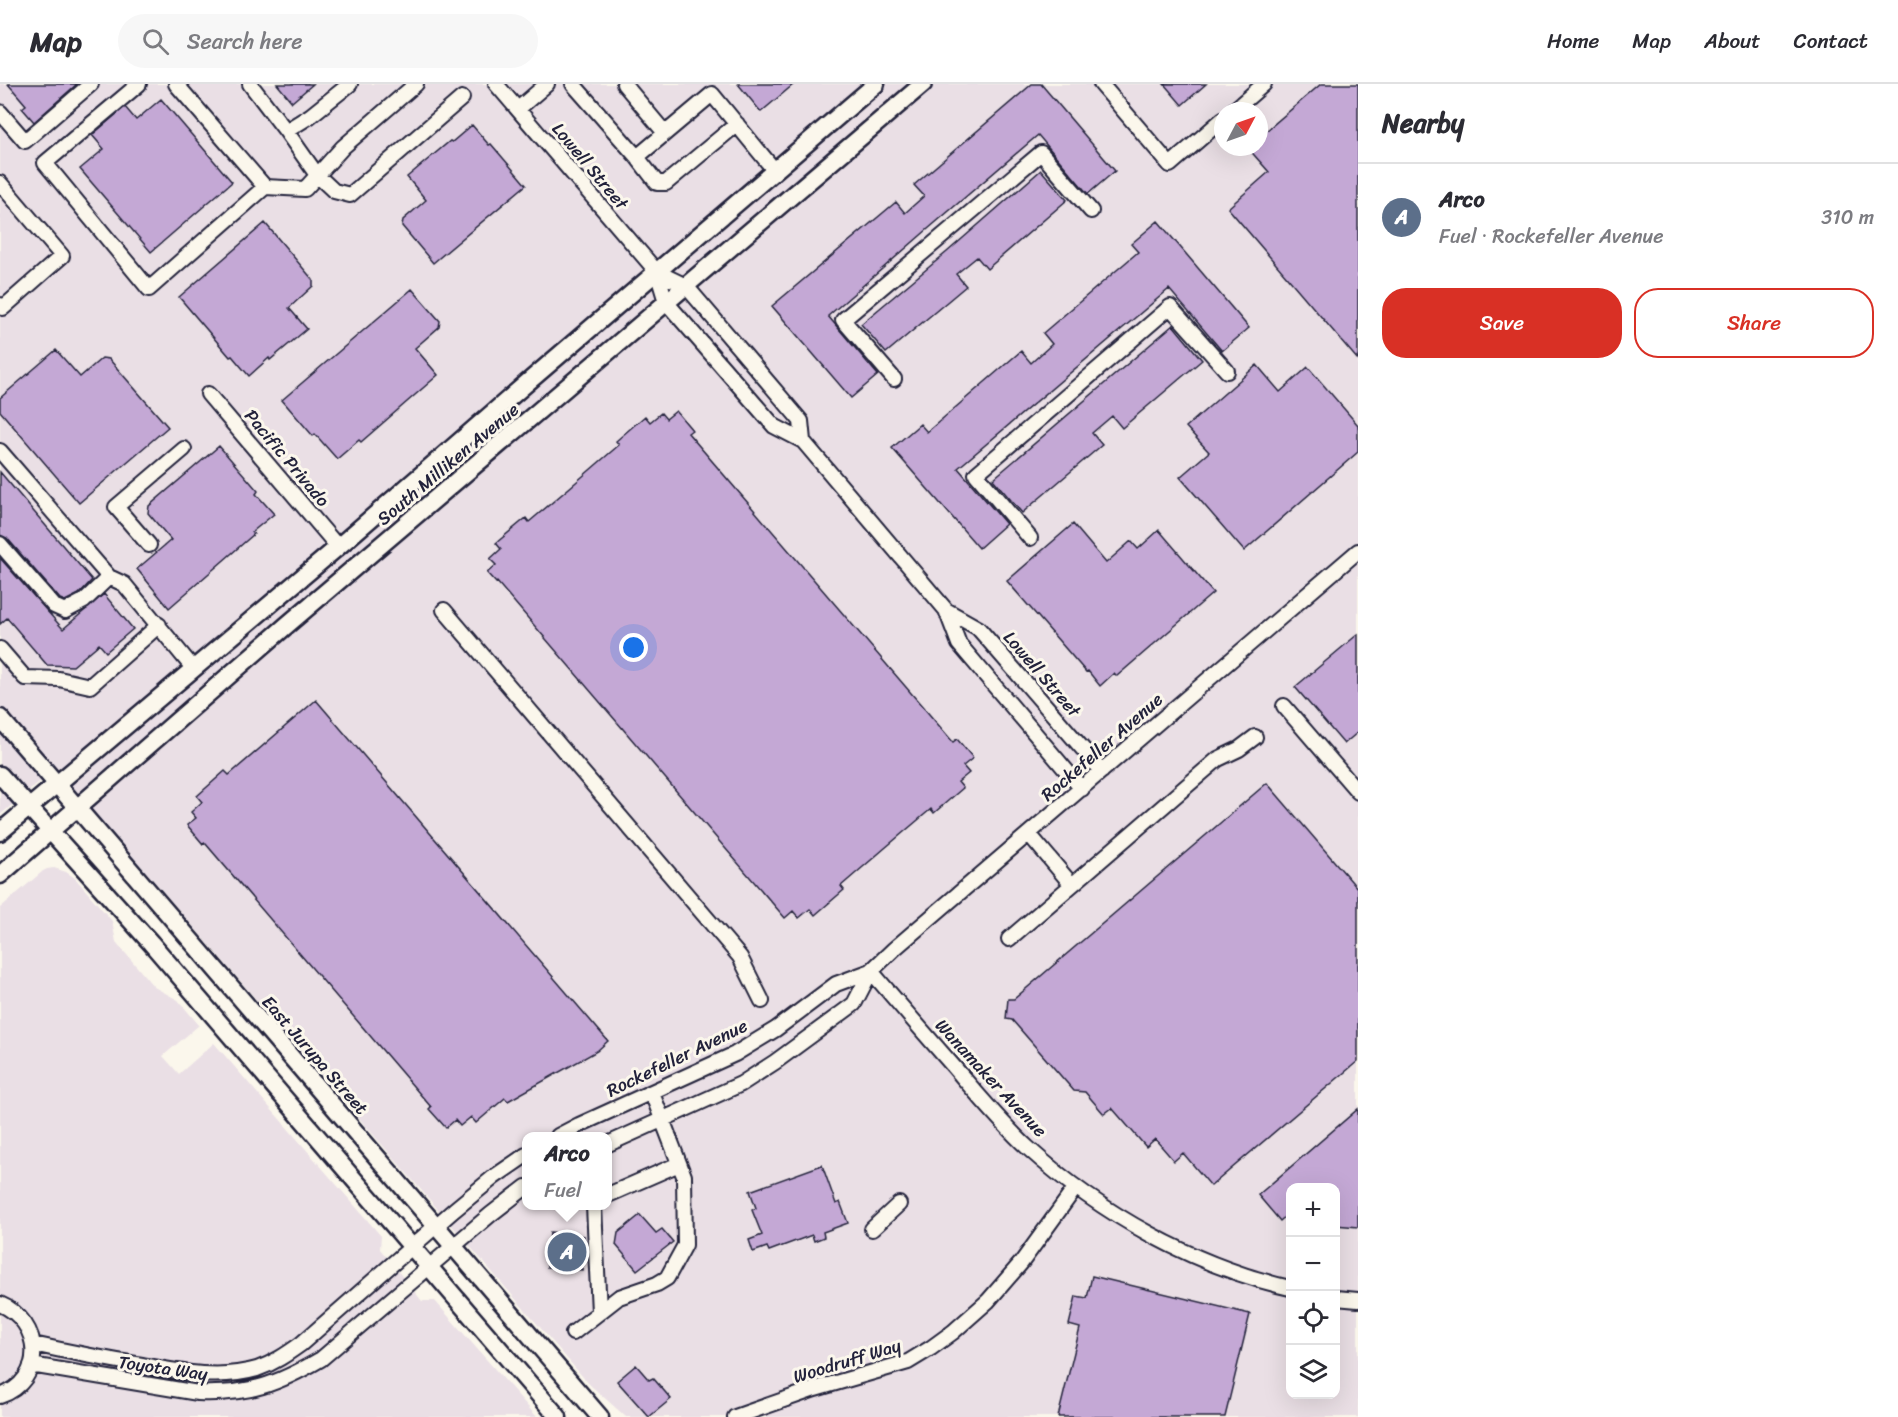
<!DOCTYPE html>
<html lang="en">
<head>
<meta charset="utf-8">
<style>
  :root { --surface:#fff; --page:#f7f7f7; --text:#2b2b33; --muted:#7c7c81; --line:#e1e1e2; --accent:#d93025 }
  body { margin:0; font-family:Sriracha,sans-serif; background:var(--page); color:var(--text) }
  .controls { position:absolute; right:18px; bottom:18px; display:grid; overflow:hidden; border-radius:12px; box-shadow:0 6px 24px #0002 }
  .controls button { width:54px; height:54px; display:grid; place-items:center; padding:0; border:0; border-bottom:2px solid var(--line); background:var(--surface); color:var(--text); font:30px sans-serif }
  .compass { position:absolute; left:1214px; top:18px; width:54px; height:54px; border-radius:50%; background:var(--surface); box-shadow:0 6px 24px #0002; rotate:49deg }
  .you { position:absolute; left:634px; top:564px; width:21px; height:21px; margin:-15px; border:4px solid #fff; border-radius:50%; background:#1a73e8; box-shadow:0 0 0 9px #1a73e833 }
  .badge { display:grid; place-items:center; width:39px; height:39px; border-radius:50%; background:var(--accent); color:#fff; font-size:20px; font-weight:700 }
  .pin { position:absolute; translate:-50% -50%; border:3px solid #fff; box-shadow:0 2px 6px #0006 }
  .popup { position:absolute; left:522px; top:1048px; width:90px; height:78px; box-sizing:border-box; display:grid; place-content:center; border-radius:12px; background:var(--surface); filter:drop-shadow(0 2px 4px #0005); font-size:20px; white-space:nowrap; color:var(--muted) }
  .popup b { font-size:22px; color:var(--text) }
  .popup::after { content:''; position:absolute; left:50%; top:100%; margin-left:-12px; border:12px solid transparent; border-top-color:var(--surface) }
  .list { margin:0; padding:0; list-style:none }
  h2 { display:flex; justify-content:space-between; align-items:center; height:78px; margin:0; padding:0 24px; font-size:26px }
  h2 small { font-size:20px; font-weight:400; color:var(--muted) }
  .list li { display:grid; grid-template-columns:39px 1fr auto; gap:18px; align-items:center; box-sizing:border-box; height:108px; padding:0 24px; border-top:2px solid var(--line) }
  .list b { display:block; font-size:22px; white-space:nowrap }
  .list p { margin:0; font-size:20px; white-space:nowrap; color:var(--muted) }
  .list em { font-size:20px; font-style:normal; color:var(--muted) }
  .actions { display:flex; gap:12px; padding:18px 24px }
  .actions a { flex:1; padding:14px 0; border:2px solid var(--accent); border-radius:24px; text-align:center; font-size:21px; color:var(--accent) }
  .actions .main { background:var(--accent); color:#fff }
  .icon { flex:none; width:33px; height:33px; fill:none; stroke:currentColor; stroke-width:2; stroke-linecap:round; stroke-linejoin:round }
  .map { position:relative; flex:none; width:1358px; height:1333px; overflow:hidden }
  header { display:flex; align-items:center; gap:36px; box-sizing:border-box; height:84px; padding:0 30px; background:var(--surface); border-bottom:2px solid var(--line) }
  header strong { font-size:28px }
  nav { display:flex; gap:33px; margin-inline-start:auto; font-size:21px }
  .search { width:420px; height:54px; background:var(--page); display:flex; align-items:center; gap:15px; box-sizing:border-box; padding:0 21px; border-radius:33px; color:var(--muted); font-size:22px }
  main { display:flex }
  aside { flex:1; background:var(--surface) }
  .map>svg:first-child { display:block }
</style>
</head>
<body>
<header>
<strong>Map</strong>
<div class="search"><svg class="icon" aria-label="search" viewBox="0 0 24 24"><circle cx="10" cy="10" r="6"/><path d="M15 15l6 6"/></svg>Search here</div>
<nav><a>Home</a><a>Map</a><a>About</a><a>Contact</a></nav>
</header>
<main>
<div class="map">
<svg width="1358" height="1333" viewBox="0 0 1358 1333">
  <rect width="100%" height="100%" fill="#fbf7ec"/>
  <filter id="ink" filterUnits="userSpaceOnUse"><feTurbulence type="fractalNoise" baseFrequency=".0167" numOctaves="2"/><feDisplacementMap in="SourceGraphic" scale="12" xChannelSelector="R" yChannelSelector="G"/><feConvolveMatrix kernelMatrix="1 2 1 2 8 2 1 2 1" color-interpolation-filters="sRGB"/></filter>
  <g filter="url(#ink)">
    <!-- built -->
    <path fill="#eadfe5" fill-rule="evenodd" d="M 0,0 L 1358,0 L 1358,1333 L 626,1333 L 589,1300 L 56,684 L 0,731 ZM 1223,27 L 1259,27 L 1259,63 L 1223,63 ZM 526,1052 L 608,1052 L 608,1122 L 526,1122 ZM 1290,1104 L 1336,1104 L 1336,1310 L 1290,1310 Z
      M 54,784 L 66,788 L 75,794 L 112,837 L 116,858 L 154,903 L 178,916 L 199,941 L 163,972 L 179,990 L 214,959 L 381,1152 L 380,1165 L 422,1217 L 435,1217 L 537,1333 L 0,1333 L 0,824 L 43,787 L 47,785 Z"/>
    <!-- building -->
    <path fill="#c4a8d5" stroke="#22223b" stroke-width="1.5" d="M 8,0 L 77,0 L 34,38 L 22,24 L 26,21 Z
      M 277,0 L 313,0 L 292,18 Z
      M 738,0 L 794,0 L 761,28 Z
      M 1032,0 L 1041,0 L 1115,87 L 1088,110 L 1038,51 L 928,145 L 828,232 L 878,291 L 851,314 L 772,222 L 896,118 L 905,129 L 924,112 L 914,101 Z
      M 1164,0 L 1206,0 L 1182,21 Z
      M 1321,0 L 1358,0 L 1358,276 L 1228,124 L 1269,88 L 1247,63 L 1259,63 L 1259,53 Z
      M 161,15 L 232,98 L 151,168 L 80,85 L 104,65 L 92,51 L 125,23 L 136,36 Z
      M 472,41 L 489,61 L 491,60 L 526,101 L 433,179 L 402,142 L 403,136 L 426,116 L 407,93 L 450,57 L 452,58 Z
      M 1041,86 L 1067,116 L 987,185 L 977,173 L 956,190 L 966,202 L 886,269 L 861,240 L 947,168 Z
      M 1158,137 L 1249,244 L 1222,267 L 1169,205 L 958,384 L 1006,440 L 979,464 L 892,364 L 920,340 L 927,348 L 1021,267 L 1031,279 L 1052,260 L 1043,249 L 1138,168 L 1131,160 Z
      M 265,139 L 313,196 L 313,202 L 289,224 L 307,245 L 270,276 L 269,274 L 249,292 L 232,272 L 230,273 L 179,213 Z
      M 412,205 L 440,237 L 439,243 L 415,264 L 438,291 L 361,358 L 359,356 L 337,375 L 315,350 L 313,352 L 282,316 Z
      M 1173,241 L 1202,276 L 1122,344 L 1112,332 L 1092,349 L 1102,361 L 1022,429 L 993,395 Z
      M 56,266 L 80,293 L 102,274 L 109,275 L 168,343 L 79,419 L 0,327 L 0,314 Z
      M 1257,281 L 1280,308 L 1308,283 L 1358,341 L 1358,368 L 1244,467 L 1180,393 L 1209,368 L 1186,343 Z
      M 676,327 L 692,346 L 688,349 L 953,658 L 957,655 L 973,674 L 963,682 L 969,689 L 958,698 L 963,704 L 934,729 L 931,725 L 885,764 L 841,802 L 844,806 L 815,831 L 810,825 L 799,834 L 793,827 L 785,834 L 497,498 L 496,499 L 487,489 L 496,481 L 490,475 L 501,465 L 496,459 L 526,434 L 529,438 L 575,399 L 619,361 L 616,357 L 645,332 L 650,338 L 661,329 L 666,335 Z
      M 219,362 L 258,407 L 256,410 L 274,430 L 252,448 L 254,450 L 169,524 L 137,485 L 171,456 L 148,429 L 149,422 Z
      M 0,388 L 92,496 L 79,510 L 65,517 L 60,515 L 7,454 L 0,451 Z
      M 1073,440 L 1106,479 L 1131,457 L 1138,465 L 1159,446 L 1213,509 L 1117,592 L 1114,589 L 1100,602 L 1088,587 L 1086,588 L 1007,497 Z
      M 0,474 L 63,545 L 104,510 L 133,545 L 106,568 L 99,560 L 73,582 L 47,581 L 7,534 L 0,540 Z
      M 1358,550 L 1358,648 L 1344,660 L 1295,603 Z
      M 316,616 L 608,957 L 597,967 L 508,1017 L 505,1014 L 476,1039 L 471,1033 L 460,1042 L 455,1036 L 446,1044 L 429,1025 L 431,1023 L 205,759 L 203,760 L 187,741 L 196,734 L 191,728 L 202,718 L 197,712 L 225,687 L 229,691 Z
      M 1267,699 L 1358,805 L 1358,977 L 1211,1102 L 1183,1069 L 1174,1077 L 1155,1055 L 1146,1063 L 1112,1024 L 1104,1030 L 1085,1008 L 1074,1007 L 1012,936 L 1006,935 L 1008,915 L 1014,915 Z
      M 1358,1025 L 1358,1143 L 1335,1141 L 1335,1104 L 1290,1104 L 1290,1128 L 1280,1137 L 1258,1111 Z
      M 822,1081 L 836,1120 L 840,1118 L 848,1139 L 823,1148 L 824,1153 L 814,1157 L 812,1151 L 769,1167 L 767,1163 L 753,1168 L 749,1156 L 762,1151 L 752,1126 L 756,1124 L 750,1107 Z
      M 640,1131 L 656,1149 L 662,1145 L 673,1158 L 637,1186 L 616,1161 L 618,1149 Z
      M 550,1148 L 584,1152 L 582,1186 L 547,1183 Z
      M 1092,1192 L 1250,1230 L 1225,1333 L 1058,1333 L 1080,1244 L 1069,1241 L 1076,1212 L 1087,1214 Z
      M 636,1281 L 649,1296 L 653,1294 L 671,1315 L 649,1333 L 617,1297 Z"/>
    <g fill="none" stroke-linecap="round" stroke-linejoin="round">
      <defs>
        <path id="minor" d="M 139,0 L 45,79 L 149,205 L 265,103 L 305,105 L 343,63 L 416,0
          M 176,0 L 265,103
          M 250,0 L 286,47
          M 350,0 L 310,32 L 286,47 L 317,91 L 334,107 L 350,111 L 462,14
          M 496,0 L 657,188 L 666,218 L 774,342 L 803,357 L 946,526 L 959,560 L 1082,705
          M 573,0 L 637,73 L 712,10 L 775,87
          M 624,0 L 665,49
          M 1101,0 L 1170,81 L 1223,35
          M 518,25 L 547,0
          M 1233,27 L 1264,0
          M 0,28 L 25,57 L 91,0
          M 637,73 L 657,99 L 666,99 L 737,40
          M 0,99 L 62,172 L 3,224 L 0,221
          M 657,188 L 686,202 L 698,216 L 801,337 L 803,357
          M 894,295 L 843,236 L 1041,69 L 1091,127
          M 208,310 L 338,463
          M 0,367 L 109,493 L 124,500 L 193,584
          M 1030,454 L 976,390 L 1170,223 L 1227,287
          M 0,460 L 54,522 L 65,527 L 84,517 L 109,493
          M 149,461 L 116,423 L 184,365
          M 444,526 L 740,873 L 762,917
          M 946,526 L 978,544 L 1102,687
          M 0,565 L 25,594 L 59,595 L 90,602 L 159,541
          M 1284,622 L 1358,708
          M 1072,801 L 1218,675 L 1239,665 L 1255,653
          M 1009,855 L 1072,801 L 1029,750
          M 871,887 C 898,919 926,951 954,983 C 978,1011 1001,1039 1028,1064 C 1101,1130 1194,1182 1290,1204
          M 558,1052 L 579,1041 L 735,970 L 776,945 L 836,900 L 871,887
          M 608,1060 L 741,1000 L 775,978 L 854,920 L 871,887 L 894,865 L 1358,467
          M 608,1111 L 679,1080
          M 594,1122 L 599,1228
          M 872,1145 L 899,1120
          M 1336,1214 L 1358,1216
          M 0,1220 C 43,1238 46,1296 0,1312
          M 573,1249 L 619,1213 L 657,1200 L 667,1194 L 685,1161 L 684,1092 L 652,1009
          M 33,1260 C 69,1268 105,1275 142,1281 C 180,1288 219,1296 257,1285 C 274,1279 287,1270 301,1260 L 454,1126 L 494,1093 L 526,1071
          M 31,1281 L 198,1309 C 249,1311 278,1300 321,1275 L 490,1131 L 526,1103
          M 735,1333 L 815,1305 L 908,1278 L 931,1264 L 953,1248 L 988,1217 L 1021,1179 L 1076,1103"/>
        <path id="major" d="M 0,634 L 600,1333
          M 0,691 L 151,859 L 558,1333
          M 0,748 L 338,463 L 528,298 L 876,0
          M 0,791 L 287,541 L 923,0"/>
      </defs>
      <!-- minor casing -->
      <use href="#minor" stroke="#22223b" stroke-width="18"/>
      <!-- major casing -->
      <use href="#major" stroke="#22223b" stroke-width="21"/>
      <!-- minor -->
      <use href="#minor" stroke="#fbf7ec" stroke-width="14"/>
      <!-- major -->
      <use href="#major" stroke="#fbf7ec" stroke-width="16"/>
    </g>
  </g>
  <g text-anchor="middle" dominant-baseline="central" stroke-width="6" stroke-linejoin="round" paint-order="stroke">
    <!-- street labels -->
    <g font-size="18" fill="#22223b" stroke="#fbf7ec">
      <text transform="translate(590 82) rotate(50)">Lowell Street</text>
      <text transform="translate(287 374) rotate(50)">Pacific Privado</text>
      <text transform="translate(448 380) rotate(-40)">South Milliken Avenue</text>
      <text transform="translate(1042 590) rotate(49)">Lowell Street</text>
      <text transform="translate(1102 663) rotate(-41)">Rockefeller Avenue</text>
      <text transform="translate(315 971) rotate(49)">East Jurupa Street</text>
      <text transform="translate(677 974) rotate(-26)">Rockefeller Avenue</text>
      <text transform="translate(991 994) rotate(47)">Wanamaker Avenue</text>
      <text transform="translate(847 1277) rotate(-17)">Woodruff Way</text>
      <text transform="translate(163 1284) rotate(8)">Toyota Way</text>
    </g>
  </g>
</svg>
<div class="controls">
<button>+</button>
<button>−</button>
<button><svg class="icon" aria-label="locate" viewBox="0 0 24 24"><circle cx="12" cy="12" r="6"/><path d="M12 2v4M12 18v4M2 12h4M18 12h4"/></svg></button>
<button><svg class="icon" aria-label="layers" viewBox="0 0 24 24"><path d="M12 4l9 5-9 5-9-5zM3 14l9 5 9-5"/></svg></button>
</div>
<svg class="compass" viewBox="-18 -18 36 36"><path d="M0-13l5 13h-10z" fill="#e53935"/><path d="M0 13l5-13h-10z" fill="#7c7c81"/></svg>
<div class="you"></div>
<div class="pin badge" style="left:567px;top:1168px;background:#5c6f8a">A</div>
<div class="popup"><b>Arco</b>Fuel</div>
</div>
<aside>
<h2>Nearby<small></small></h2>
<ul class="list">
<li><span class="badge" style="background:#5c6f8a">A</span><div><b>Arco</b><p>Fuel · Rockefeller Avenue</p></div><em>310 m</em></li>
</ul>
<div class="actions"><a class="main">Save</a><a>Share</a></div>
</aside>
</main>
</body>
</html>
